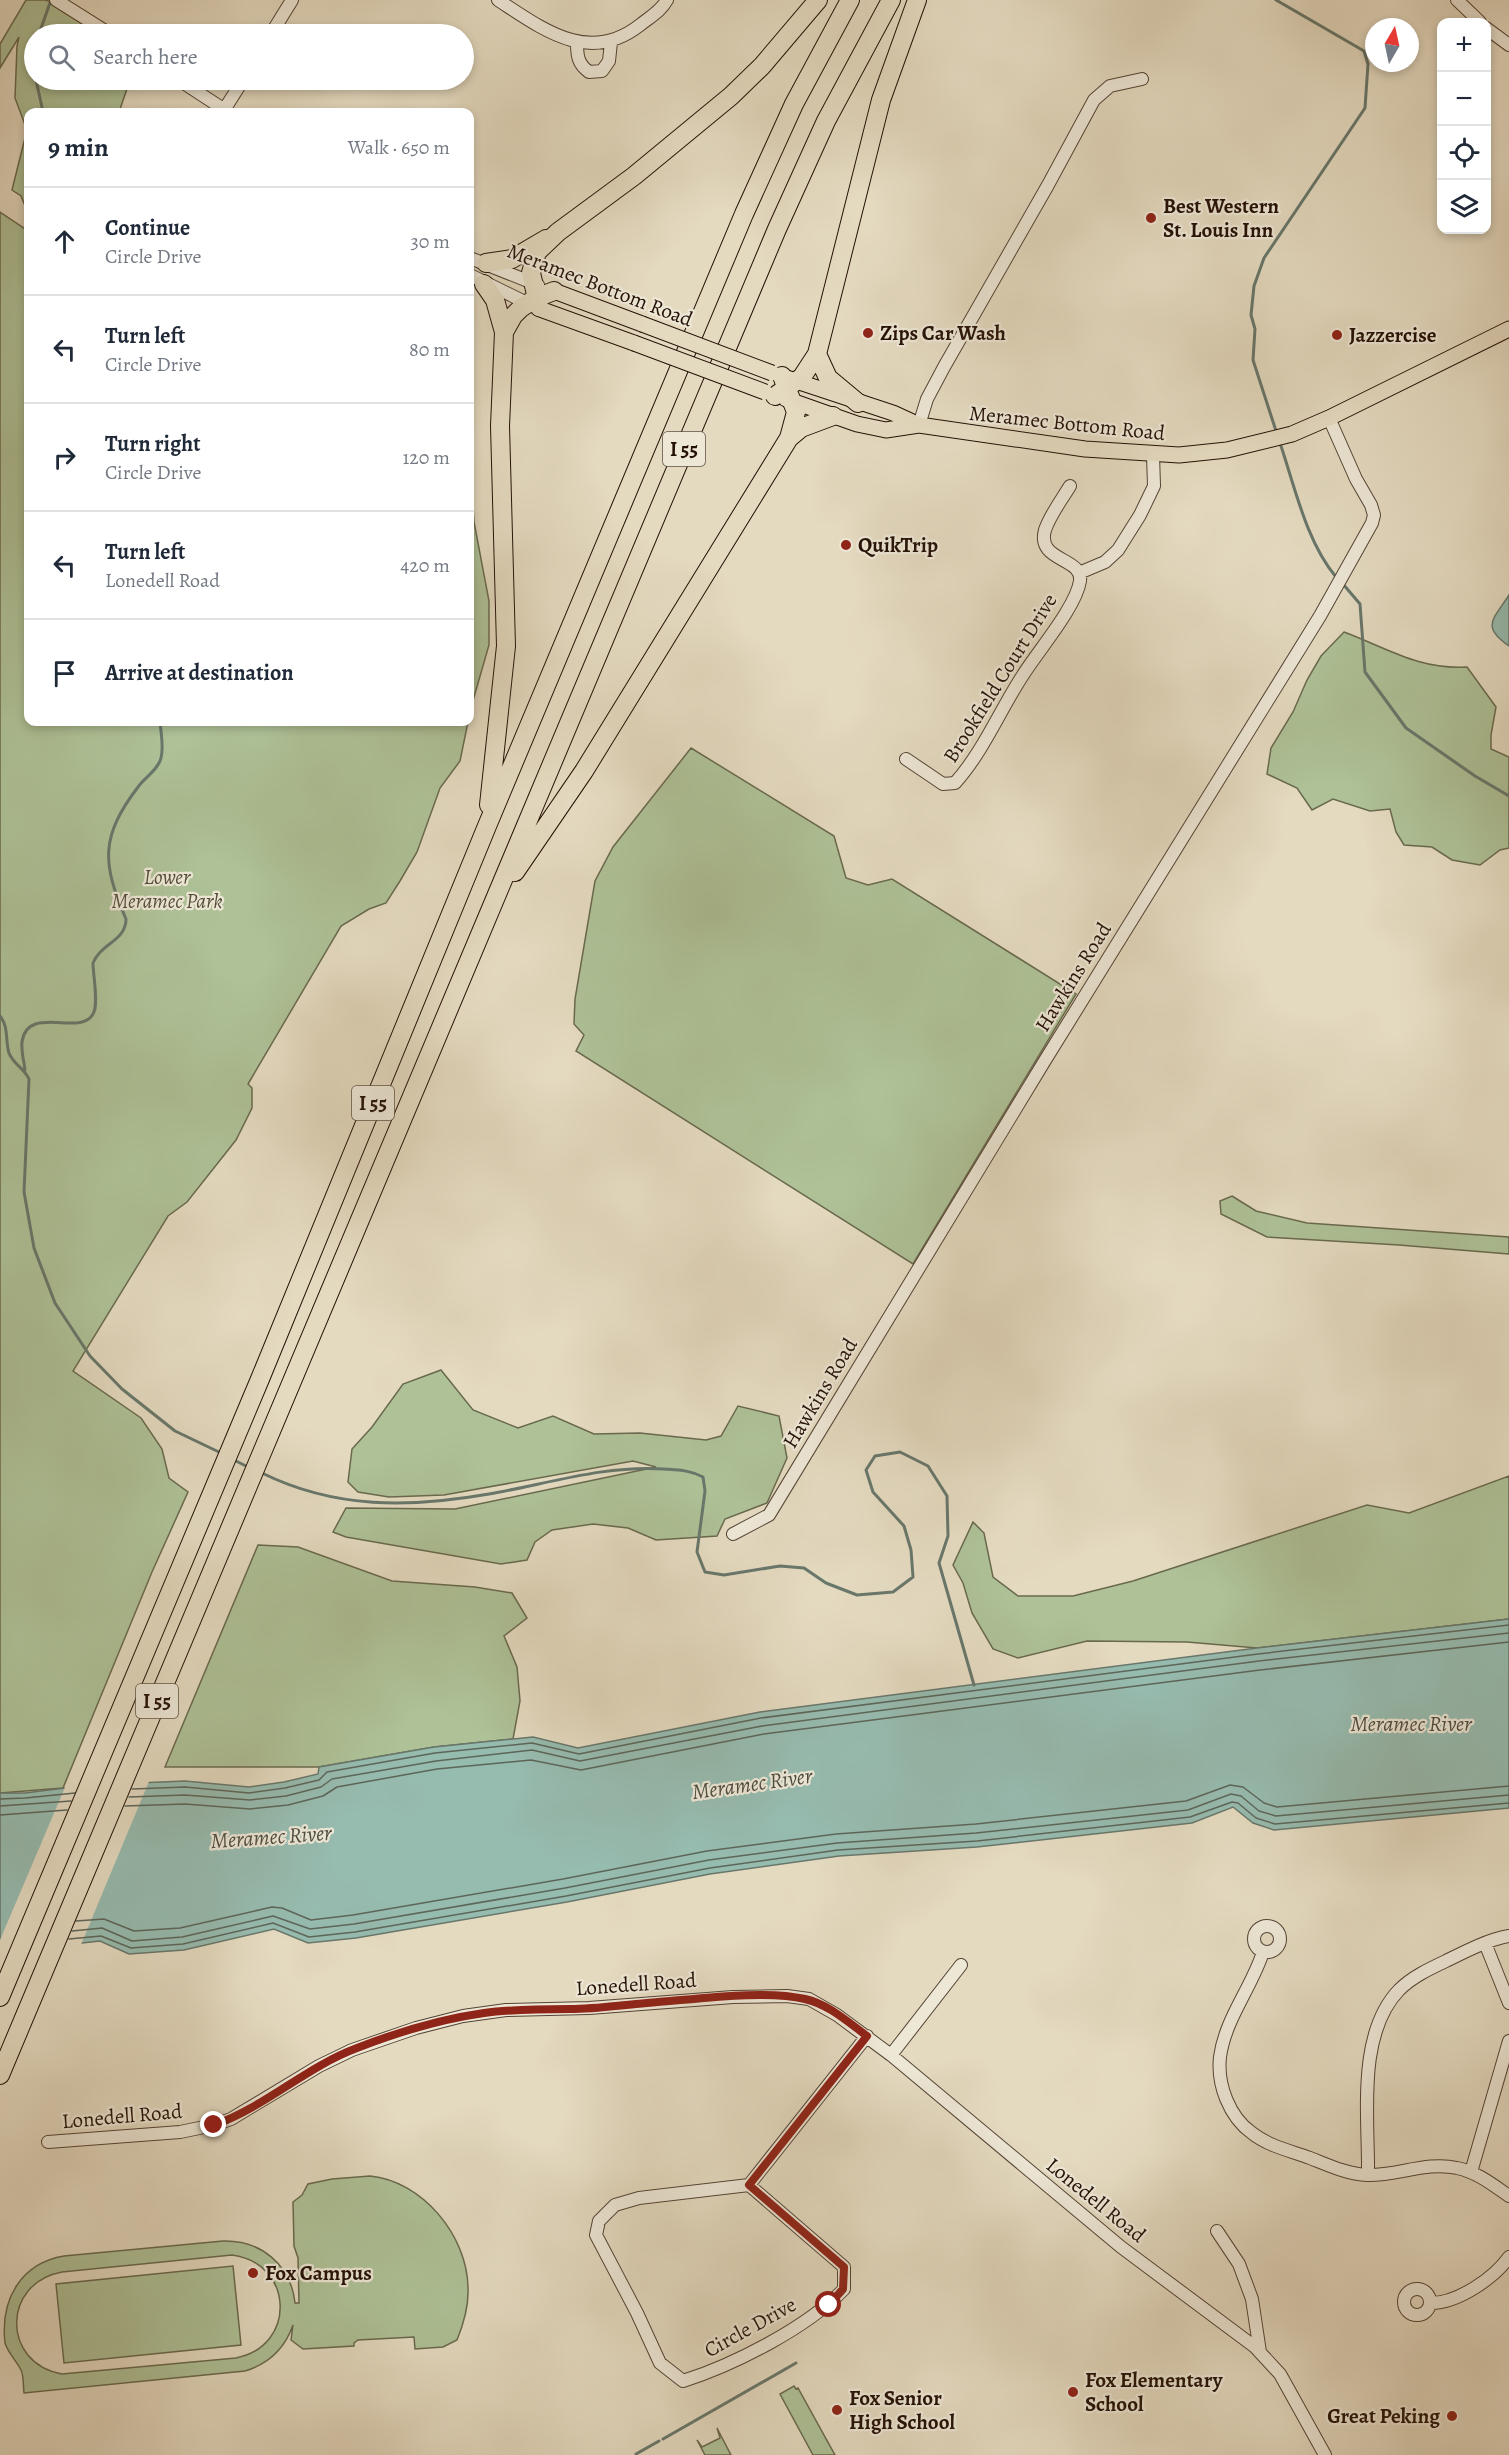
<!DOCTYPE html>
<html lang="en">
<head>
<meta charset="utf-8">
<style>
  :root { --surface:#fff; --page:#f6f6f7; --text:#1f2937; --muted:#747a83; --line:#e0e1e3 }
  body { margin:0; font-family:Alegreya,serif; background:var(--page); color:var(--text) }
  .controls { position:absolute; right:18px; top:18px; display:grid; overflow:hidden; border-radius:12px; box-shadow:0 3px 9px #0003 }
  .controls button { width:54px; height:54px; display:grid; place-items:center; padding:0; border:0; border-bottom:2px solid var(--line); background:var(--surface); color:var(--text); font:30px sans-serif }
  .compass { position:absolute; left:1365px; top:18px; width:54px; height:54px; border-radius:50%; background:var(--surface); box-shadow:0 3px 9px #0003; rotate:9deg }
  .stop { position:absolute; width:18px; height:18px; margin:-14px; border:4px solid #8f2418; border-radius:50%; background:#fff }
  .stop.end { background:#8f2418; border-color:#fff; box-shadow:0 2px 6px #0008 }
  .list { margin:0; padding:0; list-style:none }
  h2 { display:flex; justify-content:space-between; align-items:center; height:78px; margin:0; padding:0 24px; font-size:26px }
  h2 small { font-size:20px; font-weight:400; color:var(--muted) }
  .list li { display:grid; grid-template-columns:39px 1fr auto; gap:18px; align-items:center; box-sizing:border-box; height:108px; padding:0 24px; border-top:2px solid var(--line) }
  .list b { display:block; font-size:22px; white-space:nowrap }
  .list p { margin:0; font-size:20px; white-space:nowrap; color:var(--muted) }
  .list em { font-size:20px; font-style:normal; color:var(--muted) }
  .icon { flex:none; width:33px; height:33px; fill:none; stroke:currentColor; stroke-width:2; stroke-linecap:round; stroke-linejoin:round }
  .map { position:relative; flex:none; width:1509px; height:2455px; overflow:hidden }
  .search { position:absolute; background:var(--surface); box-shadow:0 3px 9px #0003; left:24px; top:24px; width:450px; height:66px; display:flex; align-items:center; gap:15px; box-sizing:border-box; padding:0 21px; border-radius:33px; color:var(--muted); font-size:22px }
  .panel { position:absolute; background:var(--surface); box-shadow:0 3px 9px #0003; left:24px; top:108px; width:450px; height:618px; border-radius:12px }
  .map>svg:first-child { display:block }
</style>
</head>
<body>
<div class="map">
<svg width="1509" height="2455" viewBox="0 0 1509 2455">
  <rect width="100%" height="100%" fill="#e4dac0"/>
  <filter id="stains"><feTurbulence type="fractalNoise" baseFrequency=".00333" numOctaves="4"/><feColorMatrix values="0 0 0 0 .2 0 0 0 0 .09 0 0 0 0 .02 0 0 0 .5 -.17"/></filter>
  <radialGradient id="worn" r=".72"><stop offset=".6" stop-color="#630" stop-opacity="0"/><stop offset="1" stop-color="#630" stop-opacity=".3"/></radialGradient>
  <!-- green -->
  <path fill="#aec197" stroke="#69694e" stroke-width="1.5" fill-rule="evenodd" d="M 26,0 L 45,0 L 55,3 L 101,34 L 34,34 L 34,80 L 130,80 L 119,112 L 28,112 L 28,213 L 21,196 L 12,190 L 27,130 L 15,98 L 17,46 L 19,37 L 0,68 L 0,44 Z
    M 0,212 L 28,231 L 28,722 L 468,722 L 460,761 L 440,788 L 417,852 L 400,881 L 386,903 L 369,909 L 341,926 L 248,1084 L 252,1088 L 252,1108 L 236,1140 L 187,1202 L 168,1216 L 73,1371 L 141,1418 L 162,1449 L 169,1478 L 188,1492 L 152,1572 L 63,1788 L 0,1793 Z
    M 470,461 L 474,522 L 489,601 L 489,645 L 470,711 Z
    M 1344,632 C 1387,648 1419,670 1467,667 L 1496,707 L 1491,735 L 1491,749 L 1509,757 L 1509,848 L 1500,850 L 1480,865 L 1452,860 L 1432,847 L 1404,845 L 1396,832 L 1390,809 L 1370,811 L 1333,799 L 1312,810 L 1297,788 L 1267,774 L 1271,748 L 1293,712 L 1307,680 L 1321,656 Z
    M 691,748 L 834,836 L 846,878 L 868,885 L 892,879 L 1076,994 L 913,1264 L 576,1051 L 584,1035 L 574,1024 L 575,999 L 595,881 L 613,847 Z
    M 1232,1196 L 1256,1211 L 1307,1223 L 1509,1237 L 1509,1254 L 1399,1245 L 1267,1237 L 1221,1214 L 1220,1201 Z
    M 441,1370 L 473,1410 L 518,1428 L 553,1416 L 594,1434 L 640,1433 L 706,1440 L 721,1436 L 738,1406 L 779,1416 L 787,1458 L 767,1503 L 725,1519 L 717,1536 L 656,1540 L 628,1528 L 593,1524 L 552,1530 L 535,1542 L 527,1560 L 501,1564 L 346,1537 L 333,1532 L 346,1508 L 455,1509 L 656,1467 L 633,1461 L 444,1495 L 389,1497 L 358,1492 L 348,1482 L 352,1449 L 372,1427 L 403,1384 Z
    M 1509,1476 L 1509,1619 L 1257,1648 L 1187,1642 L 1087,1641 L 1018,1658 L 993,1649 L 972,1613 L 963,1583 L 953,1565 L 973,1522 L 984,1533 L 993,1577 L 1018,1596 L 1073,1596 L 1133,1581 L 1367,1505 L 1409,1513 Z
    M 258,1545 L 298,1547 L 392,1581 L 475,1587 L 512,1593 L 527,1618 L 504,1636 L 517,1667 L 520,1701 L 513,1739 L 434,1747 L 319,1767 L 165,1767 Z
    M 370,2176 C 422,2181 467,2235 468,2287 C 469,2306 464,2323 457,2340 L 443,2347 L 415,2349 L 414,2337 L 358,2340 L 354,2343 L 354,2346 L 303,2349 L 291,2340 L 293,2325 C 285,2348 268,2364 245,2371 L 24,2393 C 23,2386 24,2376 21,2370 C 16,2360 8,2353 5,2343 C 0,2298 22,2263 64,2256 L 223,2241 C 261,2240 291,2265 295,2303 L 299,2303 L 298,2258 L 294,2246 L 293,2202 L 302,2195 L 308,2184 L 332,2179 ZM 232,2255 C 294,2263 297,2346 236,2358 L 62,2374 C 1,2363 2,2283 62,2272 Z
    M 233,2266 L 241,2345 L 64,2363 L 56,2284 Z
    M 794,2386 L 796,2389 L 798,2388 L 835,2455 L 813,2455 L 780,2394 Z
    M 717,2428 L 731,2455 L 705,2455 L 697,2440 L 702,2447 L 720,2438 Z"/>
  <!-- water -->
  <path fill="#96bbaf" stroke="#68776b" stroke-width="1.5" d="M 1509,595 L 1509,646 C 1480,626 1494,619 1509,595 Z
    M 1509,1619 L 1509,1808 L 1274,1830 L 1253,1823 L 1233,1807 L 1192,1823 L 977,1847 L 839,1856 L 710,1874 L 567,1902 L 356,1938 L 308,1943 L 274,1929 L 184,1950 L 129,1954 L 100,1941 L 0,1952 L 0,1793 L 25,1793 L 89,1785 L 185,1781 L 249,1787 L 284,1782 L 318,1774 L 319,1767 L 434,1747 L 533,1737 L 578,1748 L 760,1712 L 1257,1648 Z"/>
  <!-- pier -->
  <path fill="#e4dac0" d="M 150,1779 L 80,1947 L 0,1955 L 0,1940 L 66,1785 Z"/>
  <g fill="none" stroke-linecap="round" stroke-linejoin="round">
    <!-- shore -->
    <path stroke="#5d665a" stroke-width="1.5" d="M 132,1789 L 185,1787 L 249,1793 L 285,1788 L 319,1780 L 327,1772 L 435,1753 L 532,1743 L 579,1754 L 761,1718 L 1258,1654 L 1509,1625
      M 129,1797 L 185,1795 L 250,1800 L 286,1796 L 321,1787 L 332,1779 L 436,1761 L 532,1750 L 580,1761 L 762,1726 L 1259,1661 L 1509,1633
      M 0,1799 L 25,1798 L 75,1793
      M 0,1806 L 71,1801
      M 125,1806 L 185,1804 L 250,1809 L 288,1805 L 323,1796 L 337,1787 L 437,1769 L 531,1760 L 581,1770 L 764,1734 L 1260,1670 L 1509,1642
      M 0,1815 L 67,1810
      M 76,1921 L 104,1919 L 134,1931 L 180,1928 L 272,1907 L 282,1908 L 311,1920 L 353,1915 L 563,1879 L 707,1851 L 836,1834 L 976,1824 L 1186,1801 L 1230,1785 L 1243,1787 L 1264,1803 L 1277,1807 L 1509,1786
      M 72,1931 L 102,1928 L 132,1941 L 182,1937 L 273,1916 L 310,1929 L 354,1924 L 565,1888 L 709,1860 L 837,1843 L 976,1833 L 1188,1810 L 1231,1794 L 1241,1796 L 1259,1811 L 1276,1816 L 1509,1795
      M 69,1939 L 101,1936 L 131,1948 L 183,1944 L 273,1923 L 309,1937 L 355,1932 L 566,1896 L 710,1868 L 838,1850 L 977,1841 L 1190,1817 L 1232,1802 L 1238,1803 L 1256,1818 L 1275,1824 L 1509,1803"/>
    <!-- stream -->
    <path stroke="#68776b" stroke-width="3" d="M 1276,0 L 1364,51 L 1368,64 L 1365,108 L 1264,258 L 1254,286 L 1251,315 L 1255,329 L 1253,360 L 1277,434
      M 39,34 L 51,0
      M 36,80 L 43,112
      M 1280,443 C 1295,487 1306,541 1336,577
      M 1343,584 L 1360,604 L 1365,672 L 1406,728 L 1475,776 L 1509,796
      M 0,1016 C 9,1027 5,1040 9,1053 C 13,1064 24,1068 29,1079 L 24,1192 L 34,1248 L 55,1303 L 90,1356 L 122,1389 L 175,1431 L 221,1453
      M 25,1070 C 24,1061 21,1051 22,1042 C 27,1004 81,1037 93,1014 C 99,1005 93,975 93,963 C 101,943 126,941 126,919 C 102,863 100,837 138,787 C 145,777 158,770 161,758 C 164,747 161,733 160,722
      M 232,1459 L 250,1468
      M 262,1473 C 335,1509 409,1508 489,1494 C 547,1484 604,1465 664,1469 C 678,1470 690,1470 703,1477 L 705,1491 L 697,1552 L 705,1572 L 724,1575 L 780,1566 L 804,1568 L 826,1583 L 857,1595 L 893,1592 L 913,1577 L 911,1550 L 904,1526 L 873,1492 L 866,1470 L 875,1456 L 900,1452 L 928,1466 L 947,1496 L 948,1536 L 939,1563 L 974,1685
      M 663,2439 L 796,2363
      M 636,2454 L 659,2441"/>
    <defs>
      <path id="minor" d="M 56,0 L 110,34
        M 498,0 C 544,30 589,65 640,25 C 650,17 661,11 667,0
        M 1457,0 L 1480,22
        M 1486,28 L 1509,45
        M 271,34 L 292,0
        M 577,43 C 577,56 578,64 589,72 L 602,71 L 609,61 L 611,42
        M 179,80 L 228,112
        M 224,110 L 243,80
        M 470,258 L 538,285
        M 470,275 L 533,306
        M 919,425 L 927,399 L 944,367 L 1048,185 L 1094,100 L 1110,86 L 1142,79
        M 1079,573 L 1105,562 L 1118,550 L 1140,515 L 1154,486 L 1153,455
        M 906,759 L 943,784 L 955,783 C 983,752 1000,710 1023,675 C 1038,651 1076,607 1080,581 C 1083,557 1036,562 1045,530 C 1050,515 1062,499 1070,486
        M 733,1534 L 769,1515 L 1044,1062 L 1320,616 L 1372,523 L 1374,515 L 1371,505 L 1356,479 L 1329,418
        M1254 1939a13 13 0 1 1 26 0a13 13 0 1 1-26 0Z
        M 1485,1943 L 1509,2003
        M 1263,1952 C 1252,1987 1225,2019 1220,2057 C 1217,2084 1229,2117 1252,2133 C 1268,2146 1291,2151 1310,2158 C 1328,2165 1347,2174 1367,2175 C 1397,2176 1427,2161 1457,2168 C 1477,2172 1493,2185 1509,2196
        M 891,2055 L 961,1965
        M 48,2142 L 180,2132 L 214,2125 L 231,2119 L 319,2066 L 352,2050 L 416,2028 L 463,2016 L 506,2010 L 589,2008 L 733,1997 L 787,1996 L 809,1999 L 837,2015 L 891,2055 L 1121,2247 L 1255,2347 L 1280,2374 L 1325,2455
        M 1471,2172 L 1509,2041
        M 1368,2175 C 1369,2119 1356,2035 1399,1990 C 1412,1977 1429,1969 1446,1961 C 1466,1951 1487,1940 1509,1936
        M 749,2185 L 844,2267 L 844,2289 C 808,2327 734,2365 683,2381 L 660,2363 L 637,2313 L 596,2235 L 599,2221 L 615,2205 L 639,2198 Z
        M 749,2185 L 867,2036
        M 1217,2231 L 1239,2264 L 1252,2299 L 1260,2352
        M1404 2302a13 13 0 1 1 26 0a13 13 0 1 1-26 0Z
        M 1431,2303 C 1458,2303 1494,2278 1509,2257"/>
      <path id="major" d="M 554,291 L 642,324
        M 540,309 L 634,343
        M 787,378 L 893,413 L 919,425 L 1085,449 L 1179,455 L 1227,450 L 1292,434 L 1329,418 L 1509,329
        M 786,399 L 857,424 L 886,430 L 919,425"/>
      <path id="highway" d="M 486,263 L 512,259 L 546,239
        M 484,284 L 495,300 L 504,332
        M 539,307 L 531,273 L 537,252 L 558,232 L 634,176 L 731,96 L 762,66 L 818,0
        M 817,354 L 828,378 L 858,403
        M 775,396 L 802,377 L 817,354 L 881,100 L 917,0
        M 789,438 L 801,428 L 833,416
        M 489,805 L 506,646 L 500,426 L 504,332 L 513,316 L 521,308 L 536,298 L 554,291
        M 515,872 L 584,771 L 789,438 L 796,412 L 782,376
        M 0,1997 L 260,1379 L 487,826 L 744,214 L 794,104 L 850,0
        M 0,2075 L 777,229 L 826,121 L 891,0"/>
    </defs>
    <!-- minor casing -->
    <use href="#minor" stroke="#544334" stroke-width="14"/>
    <!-- major casing -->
    <use href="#major" stroke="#241106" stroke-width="17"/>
    <!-- highway casing -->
    <use href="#highway" stroke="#241106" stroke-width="20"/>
    <!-- minor -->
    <use href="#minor" stroke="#ede7d6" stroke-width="12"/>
    <!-- major -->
    <use href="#major" stroke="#e4dac0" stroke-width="15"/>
    <!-- highway -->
    <use href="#highway" stroke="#e4dac0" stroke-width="18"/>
    <defs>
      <path id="major-bridge" d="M 642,324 L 772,373
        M 634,343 L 765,392"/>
    </defs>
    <!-- major-bridge casing -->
    <use href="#major-bridge" stroke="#241106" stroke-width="17" stroke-linecap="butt"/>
    <!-- major-bridge -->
    <use href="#major-bridge" stroke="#e4dac0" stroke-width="15"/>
  </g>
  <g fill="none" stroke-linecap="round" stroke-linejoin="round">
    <!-- route -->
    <path stroke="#8f2418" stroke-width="8" d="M 214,2125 C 265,2107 306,2067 357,2048 C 398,2032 441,2019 484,2013 C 513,2009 541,2009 570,2009 C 596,2009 621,2005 647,2003 C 691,2000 763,1989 805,1999 C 828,2004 848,2022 867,2036 L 749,2185 L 844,2267 L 843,2289 L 829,2305"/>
  </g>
  <!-- markers -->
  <g fill="#8f2418" stroke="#ede7d6" stroke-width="2">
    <circle cx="1151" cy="218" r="6"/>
    <circle cx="868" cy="333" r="6"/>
    <circle cx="1337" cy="335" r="6"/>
    <circle cx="846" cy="545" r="6"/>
    <circle cx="253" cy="2273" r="6"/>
    <circle cx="1073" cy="2392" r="6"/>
    <circle cx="837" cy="2410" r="6"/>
    <circle cx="1452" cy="2416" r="6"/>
  </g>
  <g text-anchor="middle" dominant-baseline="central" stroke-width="4.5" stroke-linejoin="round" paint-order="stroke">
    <!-- shield labels -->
    <g fill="#ede7d6" stroke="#605144" stroke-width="1.5">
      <rect x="663" y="432" width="42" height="34" rx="4.5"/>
      <rect x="352" y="1086" width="42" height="34" rx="4.5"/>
      <rect x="136" y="1684" width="42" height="34" rx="4.5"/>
    </g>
    <g font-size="20" font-weight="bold" fill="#241106">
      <text x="684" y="449">I 55</text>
      <text x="373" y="1103">I 55</text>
      <text x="157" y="1701">I 55</text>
    </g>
    <!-- poi labels -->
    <g font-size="21" font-weight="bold" fill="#241106" stroke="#ede7d6" text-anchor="start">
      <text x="1163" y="206">Best Western<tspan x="1163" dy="24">St. Louis Inn</tspan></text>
      <text x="880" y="333">Zips Car Wash</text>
      <text x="1349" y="335">Jazzercise</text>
      <text x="858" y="545">QuikTrip</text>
      <text x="265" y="2273">Fox Campus</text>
      <text x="1085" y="2380">Fox Elementary<tspan x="1085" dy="24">School</tspan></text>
      <text x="849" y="2398">Fox Senior<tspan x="849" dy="24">High School</tspan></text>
      <text x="1440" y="2416" text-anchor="end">Great Peking</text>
    </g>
    <!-- street labels -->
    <g font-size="21" fill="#241106" stroke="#ede7d6">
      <text transform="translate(600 285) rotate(21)">Meramec Bottom Road</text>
      <text transform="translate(1067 423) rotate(6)">Meramec Bottom Road</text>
      <text transform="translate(1000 678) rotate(-58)">Brookfield Court Drive</text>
      <text transform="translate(1073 977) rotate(-58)">Hawkins Road</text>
      <text transform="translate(820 1393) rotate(-59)">Hawkins Road</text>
      <text transform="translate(636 1984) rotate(-4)">Lonedell Road</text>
      <text transform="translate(122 2116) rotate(-5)">Lonedell Road</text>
      <text transform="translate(1096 2200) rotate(39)">Lonedell Road</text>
      <text transform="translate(750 2327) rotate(-29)">Circle Drive</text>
    </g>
    <!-- park labels -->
    <g font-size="21" font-style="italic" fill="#544f39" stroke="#ede7d6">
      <text x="167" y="877">Lower<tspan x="167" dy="24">Meramec Park</tspan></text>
    </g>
    <!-- water labels -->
    <g font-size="22" font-style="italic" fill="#4c4c41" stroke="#ede7d6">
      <text x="1411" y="1724">Meramec River</text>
      <text transform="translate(752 1784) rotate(-8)">Meramec River</text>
      <text transform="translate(271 1837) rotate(-4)">Meramec River</text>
    </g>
  </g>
  <rect width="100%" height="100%" filter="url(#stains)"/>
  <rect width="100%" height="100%" fill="url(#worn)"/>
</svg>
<div class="controls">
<button>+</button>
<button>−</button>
<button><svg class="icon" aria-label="locate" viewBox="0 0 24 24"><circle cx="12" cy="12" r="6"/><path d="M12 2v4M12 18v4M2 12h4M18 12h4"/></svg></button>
<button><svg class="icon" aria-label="layers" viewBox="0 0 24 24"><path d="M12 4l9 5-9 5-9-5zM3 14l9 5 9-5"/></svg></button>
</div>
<svg class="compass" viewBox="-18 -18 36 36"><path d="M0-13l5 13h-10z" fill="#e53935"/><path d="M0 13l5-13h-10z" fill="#747a83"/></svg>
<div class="stop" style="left:829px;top:2305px"></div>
<div class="stop end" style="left:214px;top:2125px"></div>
<div class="search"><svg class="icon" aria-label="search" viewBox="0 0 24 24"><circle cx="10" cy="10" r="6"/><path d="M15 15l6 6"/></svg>Search here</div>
<section class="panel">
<h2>9 min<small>Walk · 650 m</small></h2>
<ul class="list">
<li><svg class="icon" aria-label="ahead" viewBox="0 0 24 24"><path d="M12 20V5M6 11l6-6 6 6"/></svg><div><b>Continue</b><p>Circle Drive</p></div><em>30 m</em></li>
<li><svg class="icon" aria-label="left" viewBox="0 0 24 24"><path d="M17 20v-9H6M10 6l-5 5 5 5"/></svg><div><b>Turn left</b><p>Circle Drive</p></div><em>80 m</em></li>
<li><svg class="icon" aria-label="right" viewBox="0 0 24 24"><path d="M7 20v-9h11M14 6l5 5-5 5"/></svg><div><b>Turn right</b><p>Circle Drive</p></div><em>120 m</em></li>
<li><svg class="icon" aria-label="left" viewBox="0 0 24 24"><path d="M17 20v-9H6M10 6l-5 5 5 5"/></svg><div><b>Turn left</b><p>Lonedell Road</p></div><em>420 m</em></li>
<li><svg class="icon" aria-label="arrive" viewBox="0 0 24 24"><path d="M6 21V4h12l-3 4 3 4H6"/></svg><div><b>Arrive at destination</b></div></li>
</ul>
</section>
</div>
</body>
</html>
